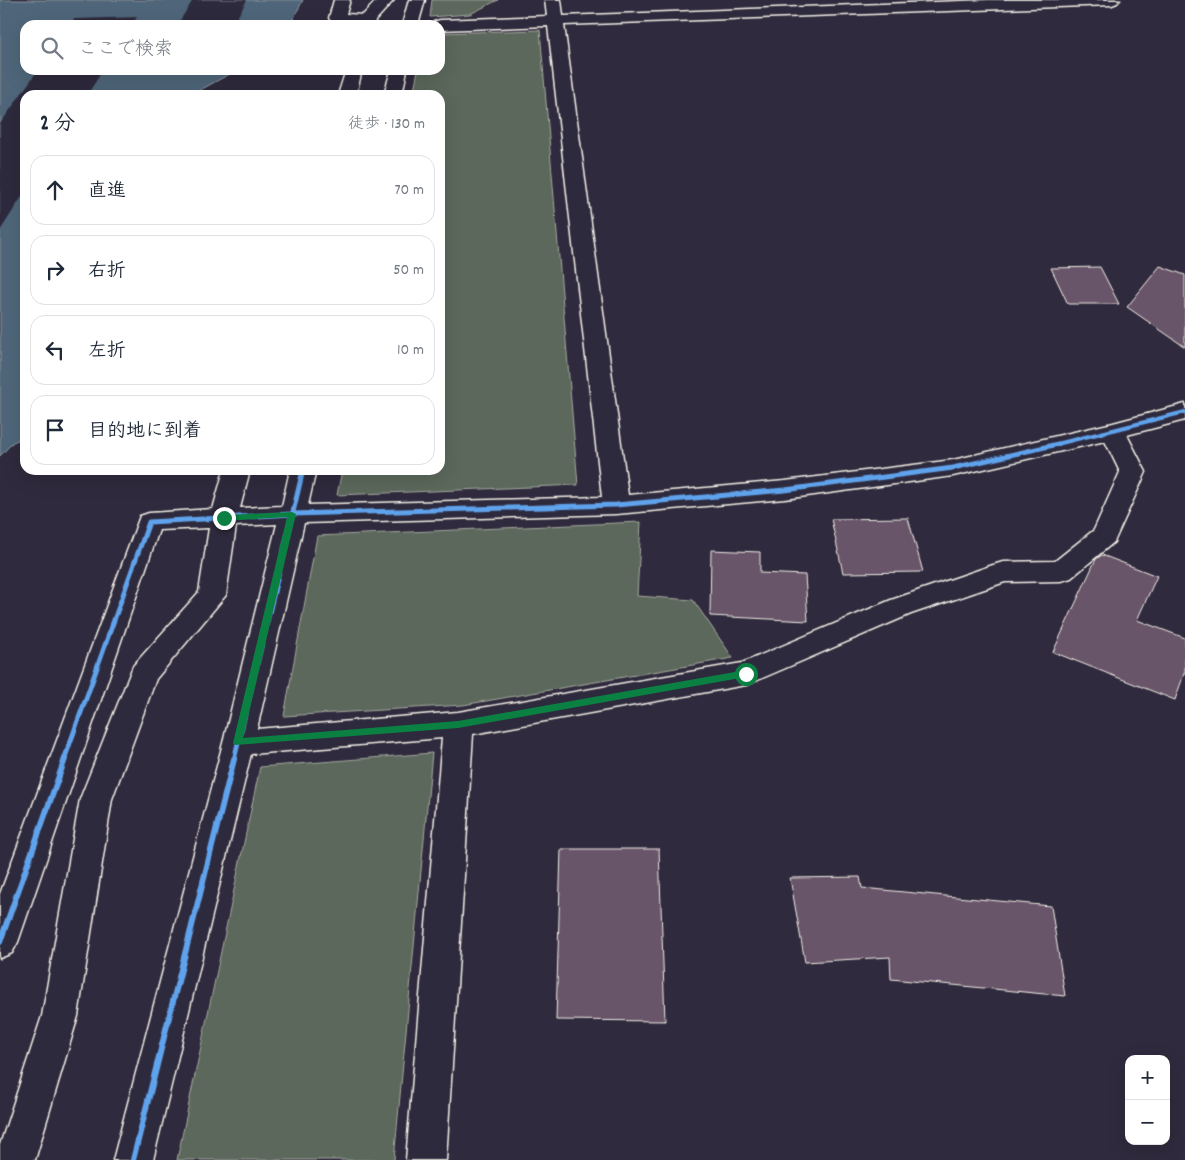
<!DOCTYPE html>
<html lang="ja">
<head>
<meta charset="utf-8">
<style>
  :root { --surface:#fff; --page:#f2f2f3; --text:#1f2937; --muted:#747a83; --line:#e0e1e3 }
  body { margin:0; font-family:Dekko,"Klee One",sans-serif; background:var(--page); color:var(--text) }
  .controls { position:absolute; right:15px; bottom:15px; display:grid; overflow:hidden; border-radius:10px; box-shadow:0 5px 20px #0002 }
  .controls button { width:45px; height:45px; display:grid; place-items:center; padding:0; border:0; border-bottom:1px solid var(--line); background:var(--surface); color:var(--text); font:25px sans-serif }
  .stop { position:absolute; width:15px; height:15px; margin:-11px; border:4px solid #0b8043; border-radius:50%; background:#fff }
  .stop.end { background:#0b8043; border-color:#fff; box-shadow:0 1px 5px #0008 }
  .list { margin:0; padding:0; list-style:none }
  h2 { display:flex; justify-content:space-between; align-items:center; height:65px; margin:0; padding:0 20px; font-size:21px }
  h2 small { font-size:16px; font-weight:400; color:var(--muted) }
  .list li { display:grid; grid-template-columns:32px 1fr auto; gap:15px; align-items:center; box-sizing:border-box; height:70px; margin:0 10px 10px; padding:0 10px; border:1px solid var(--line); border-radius:15px }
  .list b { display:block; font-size:19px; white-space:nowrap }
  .list em { font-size:16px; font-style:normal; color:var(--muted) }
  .icon { flex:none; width:28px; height:28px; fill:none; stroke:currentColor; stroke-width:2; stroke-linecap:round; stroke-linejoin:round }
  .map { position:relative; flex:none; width:1185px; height:1160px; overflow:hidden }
  .search { position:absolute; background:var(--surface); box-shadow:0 5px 20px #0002; left:20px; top:20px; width:425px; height:55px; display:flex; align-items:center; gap:12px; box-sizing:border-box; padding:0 18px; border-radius:15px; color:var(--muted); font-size:19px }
  .panel { position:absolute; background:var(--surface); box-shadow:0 5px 20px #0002; left:20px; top:90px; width:425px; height:385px; border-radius:15px }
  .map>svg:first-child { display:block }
</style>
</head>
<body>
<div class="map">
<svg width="1185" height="1160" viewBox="0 0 1185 1160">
  <rect width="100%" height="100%" fill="#2f2a3d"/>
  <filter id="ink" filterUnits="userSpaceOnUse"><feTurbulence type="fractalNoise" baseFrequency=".02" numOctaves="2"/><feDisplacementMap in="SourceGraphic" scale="10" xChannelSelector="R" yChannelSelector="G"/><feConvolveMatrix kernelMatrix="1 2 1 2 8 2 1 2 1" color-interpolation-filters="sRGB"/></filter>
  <g filter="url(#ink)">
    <!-- green -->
    <path fill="#5c675b" stroke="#a8aca2" d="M 432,0 L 498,0 L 470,14 L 430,17 Z
      M 540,30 L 578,485 L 337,495 L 342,470 L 440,470 L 440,95 L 413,95 L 418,70 L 440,70 L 440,33 Z
      M 641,522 L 637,596 L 693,600 L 733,658 L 463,705 L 284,716 L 317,536 Z
      M 432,753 L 394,1160 L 177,1160 L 260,767 Z"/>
    <!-- water -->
    <path fill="#4f667a" stroke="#919ea6" d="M 0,0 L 303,0 L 290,25 L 25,25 L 25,70 L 237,70 L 191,95 L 25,95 L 25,437 L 13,442 L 0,456 Z"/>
    <!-- pier -->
    <path fill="#2f2a3d" d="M 193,0 L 247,0 L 233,25 L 177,25 Z
      M 137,17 L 132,25 L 70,25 L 74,19 Z
      M 38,70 L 103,70 L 87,95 L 25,95 L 25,192 L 0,231 L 0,124 Z"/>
    <!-- building -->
    <path fill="#69546b" stroke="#f4f1e8" d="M 1160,266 L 1185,275 L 1185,347 L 1127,307 Z
      M 1100,267 L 1119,304 L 1068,304 L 1051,268 Z
      M 908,518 L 923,572 L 843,573 L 831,519 Z
      M 711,550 L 760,552 L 760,573 L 805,575 L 808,621 L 710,616 Z
      M 1102,555 L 1157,576 L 1137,620 L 1185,638 L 1185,671 L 1175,700 L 1053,652 L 1096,559 Z
      M 561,849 L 659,849 L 665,1021 L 556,1020 Z
      M 860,877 L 862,888 L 1051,906 L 1065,996 L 891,979 L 890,957 L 805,962 L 790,878 Z"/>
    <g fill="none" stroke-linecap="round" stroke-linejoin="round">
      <defs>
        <path id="minor" d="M 334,0 L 350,0 L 346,14 L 363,15 L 377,0 L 394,0 L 375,21 L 374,25 L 331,21 L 329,18 Z
          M 409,0 L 425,0 L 418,25 L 402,25 Z
          M 545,0 L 561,0 L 563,16 L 988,0 L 1120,0 L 1117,3 L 1112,5 L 564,25 L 628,495 L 785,481 L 953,460 L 1113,423 L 1185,404 L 1185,420 L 1127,435 L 1146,472 L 1114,542 L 1071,578 L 1061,581 L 1005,582 L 911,614 L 746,685 L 473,734 L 446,1160 L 406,1160 L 442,738 L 251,754 L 153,1160 L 113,1160 L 223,743 L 277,524 L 236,526 L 226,595 L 156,679 L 112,799 L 78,1016 L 35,1160 L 0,1160 L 0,1145 L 42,1016 L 80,799 L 133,666 L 199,592 L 209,528 L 159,530 L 18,942 L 12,953 L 0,958 L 0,894 L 140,516 L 149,513 L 213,509 L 224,470 L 250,470 L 240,508 L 282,506 L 290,470 L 316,470 L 308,505 L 602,497 L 548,26 L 440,30 L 440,25 L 432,25 L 434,22 L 440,20 L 547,16 ZM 1105,441 L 1120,472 L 1094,530 L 1055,561 L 1003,562 L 993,565 L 891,600 L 742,663 L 458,712 L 257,729 L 304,523 L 616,514 L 785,499 L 953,476 Z
          M 346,70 L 362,70 L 356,95 L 338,95 Z
          M 391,70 L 407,70 L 402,95 L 384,95 Z"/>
      </defs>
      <!-- minor casing -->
      <use href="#minor" stroke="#f4f1e8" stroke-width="3"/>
      <!-- minor -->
      <use href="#minor" fill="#2f2a3d" fill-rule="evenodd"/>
      <defs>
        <path id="cycleway-far2" d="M 1053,445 L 1185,412"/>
        <path id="cycleway-far1" d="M 64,760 L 149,522 L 292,514 L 616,505 L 785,490 L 953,468 L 1058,444
          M 234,760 L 303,470"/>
        <path id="cycleway" d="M 0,942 L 65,759
          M 133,1160 L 234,759"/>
      </defs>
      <!-- cycleway-far2 casing -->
      <use href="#cycleway-far2" stroke="#2f2a3d" stroke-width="6"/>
      <!-- cycleway-far1 casing -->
      <use href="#cycleway-far1" stroke="#2f2a3d" stroke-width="8"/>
      <!-- cycleway casing -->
      <use href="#cycleway" stroke="#2f2a3d" stroke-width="9"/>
      <!-- cycleway-far2 -->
      <use href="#cycleway-far2" stroke="#60a3ed" stroke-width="4"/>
      <!-- cycleway-far1 -->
      <use href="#cycleway-far1" stroke="#60a3ed" stroke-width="5"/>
      <!-- cycleway -->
      <use href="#cycleway" stroke="#60a3ed" stroke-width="6"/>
    </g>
  </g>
  <!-- route -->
  <path fill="#0b8043" d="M 292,512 L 296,514 L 243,738 L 458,721 L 746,670 L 750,674 L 746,677 L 458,728 L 235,745 L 233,743 L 287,517 L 224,521 L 220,518 L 224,515 Z"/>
</svg>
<div class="controls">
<button>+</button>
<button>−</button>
</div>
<div class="stop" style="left:746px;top:674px"></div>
<div class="stop end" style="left:224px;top:518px"></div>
<div class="search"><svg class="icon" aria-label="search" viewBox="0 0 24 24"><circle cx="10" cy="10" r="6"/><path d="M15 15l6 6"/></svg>ここで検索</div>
<section class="panel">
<h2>2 分<small>徒歩 · 130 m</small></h2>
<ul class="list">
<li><svg class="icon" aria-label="ahead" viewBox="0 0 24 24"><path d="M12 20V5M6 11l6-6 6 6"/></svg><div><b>直進</b></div><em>70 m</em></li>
<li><svg class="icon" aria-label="right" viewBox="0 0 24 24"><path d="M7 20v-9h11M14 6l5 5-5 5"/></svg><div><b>右折</b></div><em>50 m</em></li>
<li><svg class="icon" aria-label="left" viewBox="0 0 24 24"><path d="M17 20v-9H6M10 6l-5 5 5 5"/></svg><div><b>左折</b></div><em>10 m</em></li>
<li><svg class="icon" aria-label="arrive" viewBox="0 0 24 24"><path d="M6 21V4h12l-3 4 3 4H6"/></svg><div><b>目的地に到着</b></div></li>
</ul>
</section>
</div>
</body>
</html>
